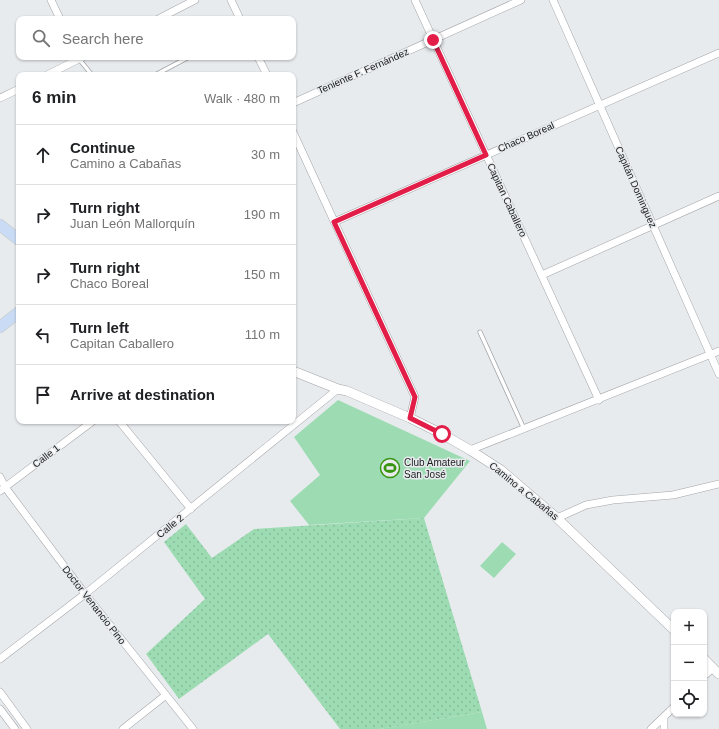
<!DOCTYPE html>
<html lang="en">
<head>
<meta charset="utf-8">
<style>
  :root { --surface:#fff; --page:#f6f6f6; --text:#202124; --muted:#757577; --line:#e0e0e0 }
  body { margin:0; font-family:Helvetica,sans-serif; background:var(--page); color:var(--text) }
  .controls { position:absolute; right:12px; bottom:12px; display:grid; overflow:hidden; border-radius:8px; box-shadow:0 1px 3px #0004 }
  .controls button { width:36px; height:36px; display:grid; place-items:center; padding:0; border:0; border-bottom:1px solid var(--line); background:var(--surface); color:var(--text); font:20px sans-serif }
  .stop { position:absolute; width:12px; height:12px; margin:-9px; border:3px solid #e11d48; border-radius:50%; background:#fff }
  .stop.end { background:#e11d48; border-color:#fff; box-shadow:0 1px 4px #0008 }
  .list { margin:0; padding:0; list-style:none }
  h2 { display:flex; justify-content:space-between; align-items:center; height:52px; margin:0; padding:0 16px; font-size:17px }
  h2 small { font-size:13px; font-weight:400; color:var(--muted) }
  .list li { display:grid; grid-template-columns:26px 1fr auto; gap:12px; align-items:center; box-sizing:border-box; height:60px; padding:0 16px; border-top:1px solid var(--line) }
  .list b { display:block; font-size:15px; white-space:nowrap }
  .list p { margin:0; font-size:13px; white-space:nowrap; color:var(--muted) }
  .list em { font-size:13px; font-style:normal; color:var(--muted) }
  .icon { flex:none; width:22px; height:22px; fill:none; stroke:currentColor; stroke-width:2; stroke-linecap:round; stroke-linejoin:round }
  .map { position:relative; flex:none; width:719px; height:729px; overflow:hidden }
  .search { position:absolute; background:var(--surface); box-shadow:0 1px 3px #0004; left:16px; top:16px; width:280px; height:44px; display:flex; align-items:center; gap:10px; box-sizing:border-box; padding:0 14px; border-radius:8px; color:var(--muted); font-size:15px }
  .panel { position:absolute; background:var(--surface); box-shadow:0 1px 3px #0004; left:16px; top:72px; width:280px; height:352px; border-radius:8px }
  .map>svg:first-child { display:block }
</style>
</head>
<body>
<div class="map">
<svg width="719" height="729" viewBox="0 0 719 729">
  <defs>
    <pattern id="grass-dots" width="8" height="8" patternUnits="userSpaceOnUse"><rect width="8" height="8" fill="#9ddcb3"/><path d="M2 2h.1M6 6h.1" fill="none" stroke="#87bc9a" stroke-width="1.8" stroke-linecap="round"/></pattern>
  </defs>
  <rect width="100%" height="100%" fill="#e8ebee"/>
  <!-- grass -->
  <path fill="url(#grass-dots)" d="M 424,518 L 482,712 L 380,729 L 340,729 L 268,634 L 179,699 L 146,654 L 205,599 L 164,542 L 186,524 L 212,558 L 254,529 Z"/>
  <!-- green -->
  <path fill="#9ddcb3" d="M 338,400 L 470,461 L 424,518 L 309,525 L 290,501 L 320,475 L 294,437 Z
    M 502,542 L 516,554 L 494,578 L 480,566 Z
    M 482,712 L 487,729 L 380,729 L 385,728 Z"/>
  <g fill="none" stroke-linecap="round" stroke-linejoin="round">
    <defs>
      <path id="lane" d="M 79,59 L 92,75
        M 155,75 L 189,57
        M 480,332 L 524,429"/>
      <path id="street" d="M 51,0 L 60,19
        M 231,0 L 240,19
        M 415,0 L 599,400
        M 553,0 L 719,374
        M 158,19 L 195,0
        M 258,57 L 267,75
        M 47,75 L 83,57
        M 0,98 L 19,89
        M 293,103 L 521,0
        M 293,132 L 415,397 L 410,418
        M 334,222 L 719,53
        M 542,275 L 719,196
        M 119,421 L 191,509
        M 470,450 L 719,351
        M 0,477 L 5,487 L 85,594 L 193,729
        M 0,491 L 93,421
        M 557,518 L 586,505 L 613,500 L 673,495 L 719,484
        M 0,659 L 85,594 L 338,389
        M 704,676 L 713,668
        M 0,692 L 27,729
        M 0,709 L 15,729
        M 664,717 L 664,729
        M 123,729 L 166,695
        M 651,729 L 674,707"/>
      <path id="secondary" d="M 293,371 L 338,389 L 347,391 L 410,418 L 442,434 L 470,450 L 501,470 L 557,518 L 674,630
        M 704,659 L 719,674"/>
      <path id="primary" d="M 0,225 L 19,240
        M 0,327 L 19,312"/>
    </defs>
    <!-- lane casing -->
    <use href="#lane" stroke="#a3a5a8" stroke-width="5"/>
    <!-- street casing -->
    <use href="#street" stroke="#a3a5a8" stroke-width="8"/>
    <!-- secondary casing -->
    <use href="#secondary" stroke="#a3a5a8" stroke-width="10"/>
    <!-- primary casing -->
    <use href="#primary" stroke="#c8c9c9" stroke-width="12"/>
    <!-- lane -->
    <use href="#lane" stroke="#fff" stroke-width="3.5"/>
    <!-- street -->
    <use href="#street" stroke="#fff" stroke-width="7"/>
    <!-- secondary -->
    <use href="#secondary" stroke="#fff" stroke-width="9"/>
    <!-- primary -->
    <use href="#primary" stroke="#cadcf5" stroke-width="11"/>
  </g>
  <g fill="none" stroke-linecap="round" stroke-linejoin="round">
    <!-- route -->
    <path stroke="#e11d48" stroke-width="5" d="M 433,40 L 486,155 L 334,222 L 415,397 L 410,418 L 442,434"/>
  </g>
  <!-- icons -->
  <defs>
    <symbol id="stadium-ring" viewBox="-11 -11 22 22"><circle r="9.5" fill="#e8ebee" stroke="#399511" stroke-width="1.5"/><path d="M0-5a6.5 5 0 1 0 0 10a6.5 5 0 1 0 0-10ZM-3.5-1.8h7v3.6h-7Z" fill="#399511"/></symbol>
  </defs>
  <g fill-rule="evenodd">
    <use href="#stadium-ring" x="379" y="457" width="22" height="22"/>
  </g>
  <g text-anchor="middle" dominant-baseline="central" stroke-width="3" stroke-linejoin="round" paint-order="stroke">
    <!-- street labels -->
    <g font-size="10" fill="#1b1c1d" stroke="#e8ebee">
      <text transform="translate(363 71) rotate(-24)">Teniente F. Fernández</text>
      <text transform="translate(526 137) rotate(-24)">Chaco Boreal</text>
      <text transform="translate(636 187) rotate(66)">Capitán Dominguez</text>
      <text transform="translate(507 200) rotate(65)">Capitan Caballero</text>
      <text transform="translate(46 456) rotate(-37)">Calle 1</text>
      <text transform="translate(524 491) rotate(39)">Camino a Cabañas</text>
      <text transform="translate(170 526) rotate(-39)">Calle 2</text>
      <text transform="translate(94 605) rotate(52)">Doctor Venancio Pino</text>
    </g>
    <!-- poi labels -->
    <g font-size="10" fill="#1b1c1d" stroke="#e8ebee" text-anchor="start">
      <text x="404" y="462">Club Amateur<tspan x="404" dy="12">San José</tspan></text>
    </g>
  </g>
</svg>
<div class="controls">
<button>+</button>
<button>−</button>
<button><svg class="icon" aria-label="locate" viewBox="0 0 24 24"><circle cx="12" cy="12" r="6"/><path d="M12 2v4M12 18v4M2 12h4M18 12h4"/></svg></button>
</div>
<div class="stop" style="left:442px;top:434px"></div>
<div class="stop end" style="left:433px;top:40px"></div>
<div class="search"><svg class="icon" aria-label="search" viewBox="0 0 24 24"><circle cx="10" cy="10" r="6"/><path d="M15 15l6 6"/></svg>Search here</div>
<section class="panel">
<h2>6 min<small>Walk · 480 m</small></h2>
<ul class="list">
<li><svg class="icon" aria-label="ahead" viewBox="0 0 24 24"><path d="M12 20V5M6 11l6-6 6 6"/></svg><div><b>Continue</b><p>Camino a Cabañas</p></div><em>30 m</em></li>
<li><svg class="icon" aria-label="right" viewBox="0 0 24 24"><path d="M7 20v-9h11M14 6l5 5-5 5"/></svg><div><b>Turn right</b><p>Juan León Mallorquín</p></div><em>190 m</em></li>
<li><svg class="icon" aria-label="right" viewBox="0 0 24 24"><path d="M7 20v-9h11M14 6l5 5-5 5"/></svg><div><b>Turn right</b><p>Chaco Boreal</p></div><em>150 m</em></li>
<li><svg class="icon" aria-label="left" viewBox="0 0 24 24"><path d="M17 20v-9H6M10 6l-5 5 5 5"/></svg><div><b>Turn left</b><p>Capitan Caballero</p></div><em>110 m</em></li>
<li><svg class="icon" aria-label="arrive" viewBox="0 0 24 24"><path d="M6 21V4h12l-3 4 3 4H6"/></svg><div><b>Arrive at destination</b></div></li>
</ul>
</section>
</div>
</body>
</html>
